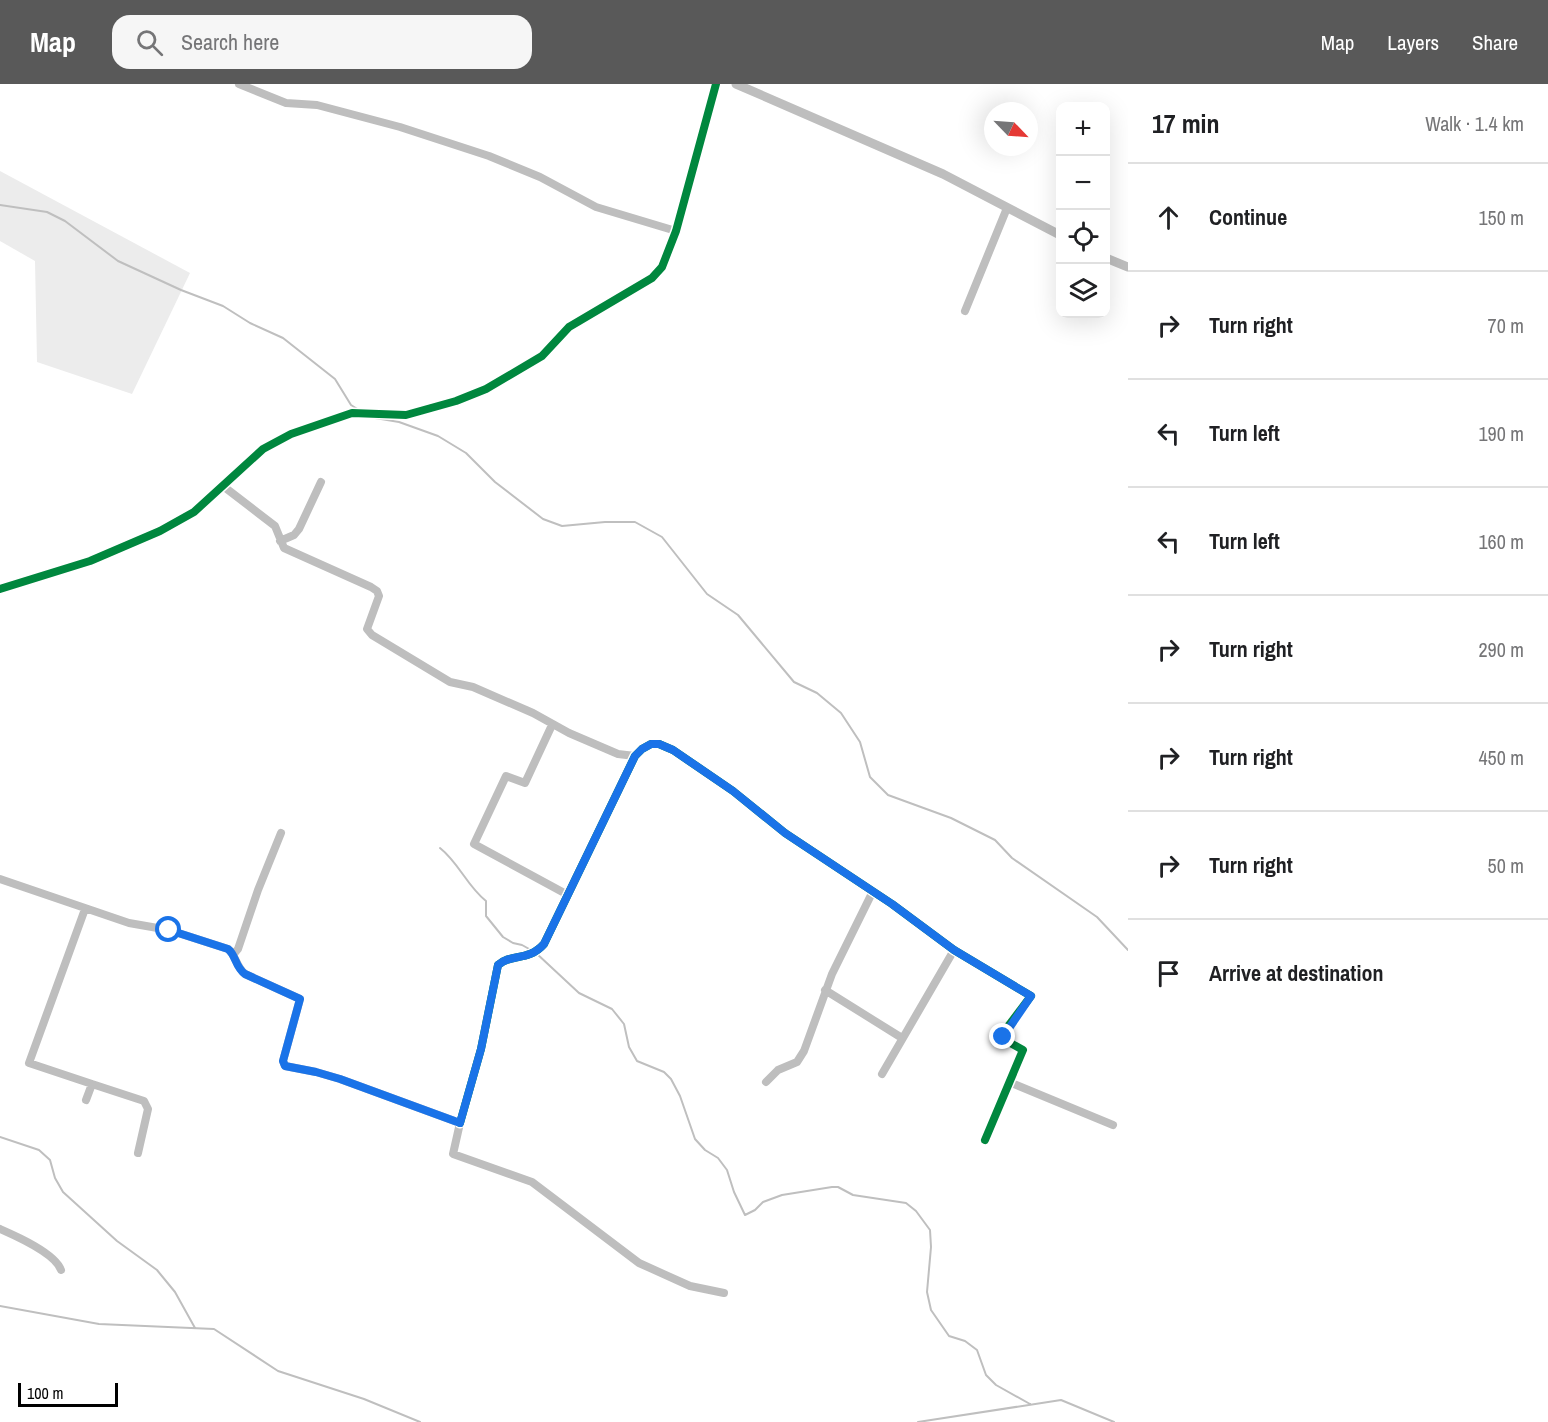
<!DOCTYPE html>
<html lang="en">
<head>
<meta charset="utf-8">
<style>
  :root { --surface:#fff; --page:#f6f6f6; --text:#202124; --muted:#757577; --line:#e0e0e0; --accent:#595959 }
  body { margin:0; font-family:"Archivo Narrow",sans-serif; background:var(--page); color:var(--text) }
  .controls { position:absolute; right:18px; top:18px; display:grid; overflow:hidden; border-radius:12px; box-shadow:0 6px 24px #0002 }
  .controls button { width:54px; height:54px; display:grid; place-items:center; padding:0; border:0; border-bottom:2px solid var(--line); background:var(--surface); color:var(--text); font:30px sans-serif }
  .compass { position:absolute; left:984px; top:18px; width:54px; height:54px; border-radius:50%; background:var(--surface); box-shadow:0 6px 24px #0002; rotate:115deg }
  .scale { position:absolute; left:18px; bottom:15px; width:100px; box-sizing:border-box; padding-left:6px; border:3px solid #000; border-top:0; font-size:16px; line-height:21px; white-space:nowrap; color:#000; -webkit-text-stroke:4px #fff; paint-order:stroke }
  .stop { position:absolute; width:18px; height:18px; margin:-14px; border:4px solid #1a73e8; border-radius:50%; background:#fff }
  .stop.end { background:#1a73e8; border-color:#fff; box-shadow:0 2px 6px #0008 }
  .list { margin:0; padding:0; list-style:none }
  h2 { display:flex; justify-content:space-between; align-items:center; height:78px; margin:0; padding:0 24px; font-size:26px }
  h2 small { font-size:20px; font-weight:400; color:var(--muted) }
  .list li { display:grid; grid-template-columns:39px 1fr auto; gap:18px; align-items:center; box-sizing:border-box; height:108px; padding:0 24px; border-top:2px solid var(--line) }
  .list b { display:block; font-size:22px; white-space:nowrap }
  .list em { font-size:20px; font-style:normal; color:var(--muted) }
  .icon { flex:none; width:33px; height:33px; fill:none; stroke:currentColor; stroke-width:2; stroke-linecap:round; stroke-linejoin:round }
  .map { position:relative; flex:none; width:1128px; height:1338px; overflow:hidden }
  header { display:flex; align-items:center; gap:36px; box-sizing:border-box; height:84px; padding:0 30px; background:var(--accent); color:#fff }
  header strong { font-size:28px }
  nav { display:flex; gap:33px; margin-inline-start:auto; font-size:21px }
  .search { width:420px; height:54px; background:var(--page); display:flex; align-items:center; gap:15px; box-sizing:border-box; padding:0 21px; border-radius:18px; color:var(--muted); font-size:22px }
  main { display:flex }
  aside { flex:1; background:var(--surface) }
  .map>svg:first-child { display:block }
</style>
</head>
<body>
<header>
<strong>Map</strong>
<div class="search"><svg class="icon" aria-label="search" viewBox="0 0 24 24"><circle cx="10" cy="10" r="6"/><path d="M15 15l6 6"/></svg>Search here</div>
<nav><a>Map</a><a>Layers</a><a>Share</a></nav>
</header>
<main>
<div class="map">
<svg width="1128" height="1338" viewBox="0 0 1128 1338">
  <rect width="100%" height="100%" fill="#fff"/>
  <!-- green -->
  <path fill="#ececec" d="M 0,87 L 190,189 L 132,310 L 37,278 L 35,177 L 0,157 Z"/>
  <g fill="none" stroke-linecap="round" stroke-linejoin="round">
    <!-- stream -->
    <path stroke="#bfbfbf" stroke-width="2" d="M 0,121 L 47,128 L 65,137 L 118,177 L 181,206 L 223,222 L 250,239 L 283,254 L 335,295 L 351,321 L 359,326
      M 375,334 L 399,338 L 438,352 L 466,369 L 495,398 L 543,435 L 562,442 L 605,438 L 635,438 L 662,453 L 707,510 L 738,531 L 794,598 L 817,609 L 841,629 L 860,658 L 870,693 L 888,711 L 951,734 L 995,756 L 1012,774 L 1097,833 L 1128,866
      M 440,764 C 459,779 467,802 486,817 L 486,832 L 503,853 L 513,859 L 522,861 L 531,866
      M 536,869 L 579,909 L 612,925 L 624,940 L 629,963 L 637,977 L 664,988 L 671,995 L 680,1012 L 695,1055 L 705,1066 L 718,1074 L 727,1086 L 734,1108 L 745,1131 L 755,1126 L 763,1118 L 782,1111 L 832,1103 L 838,1103 L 853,1111 L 906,1119 L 916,1127 L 930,1146 L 931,1163 L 927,1208 L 931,1226 L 949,1252 L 965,1257 L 977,1266 L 986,1291 L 996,1301 L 1030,1320
      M 0,1053 L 39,1066 L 50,1076 L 55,1094 L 63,1108 L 117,1157 L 157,1186 L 175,1208 L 195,1244
      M 0,1222 L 99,1240 L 214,1245 L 278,1287 L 364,1315 L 420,1338
      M 918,1338 L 1061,1316 L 1114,1338"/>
    <!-- minor -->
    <path stroke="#bebebe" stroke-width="8" d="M 239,0 L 286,19 L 317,21 L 400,43 L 489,72 L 540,93 L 596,123 L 676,147
      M 965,227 L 1007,124
      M 223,402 L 275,442 L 284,464 L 371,503 L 377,507 L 379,512 L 367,545 L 372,551 L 450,598 L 473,603 L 533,629 L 569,649 L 618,670 L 635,672
      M 280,457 L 294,451 L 299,445 L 321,398
      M 0,505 L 90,477 L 160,447 L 194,428 L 263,365 L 291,350 L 352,329 L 406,331 L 456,317 L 486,305 L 542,272 L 569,243 L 652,194 L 662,183 L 676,147 L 716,0
      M 552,641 L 525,699 L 506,692 L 474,760 L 568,811
      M 0,795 L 129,839 L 169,846 L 228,865 C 236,871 236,883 245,890 L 300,915 L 283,977 L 285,982 L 316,988 L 340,995 L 460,1039 L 453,1070 L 532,1098 L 639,1179 L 690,1202 L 724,1209
      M 85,825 L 29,979 L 92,1000 L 86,1016
      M 233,871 L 238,865 L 258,806 L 281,749
      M 825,906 L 902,954
      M 882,990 L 954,866
      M 766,998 L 778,986 L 797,978 L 804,967 L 832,890 L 873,807
      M 1009,998 L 1113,1041
      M 92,1000 L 144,1017 L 148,1025 L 138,1069
      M 460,1039 L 481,965 L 498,881 C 511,869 528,878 544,860 L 635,672 L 642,665 L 651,660 L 659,660 L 673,666 L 733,707 L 785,749 L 892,820 L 954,866 L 1031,912 L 1003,949 L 1005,956 L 1023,966 L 985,1056
      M 0,1145 C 16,1152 55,1169 61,1186"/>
    <!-- tertiary -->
    <path stroke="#bebebe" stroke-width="9" d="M 736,0 L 943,90 L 1060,151
      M 1106,174 L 1128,183"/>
    <defs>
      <path id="cycleway" d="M 0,505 L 90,477 L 160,447 L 194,428 L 263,365 L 291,350 L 352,329 L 406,331 L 456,317 L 486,305 L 542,272 L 569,243 L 652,194 L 662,183 L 676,147 L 716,0
        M 460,1039 L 481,965 L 498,881 C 511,869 528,878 544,860 L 635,672 L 642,665 L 651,660 L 659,660 L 673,666 L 733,707 L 785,749 L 892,820 L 954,866 L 1031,912 L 1003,949 L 1005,956 L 1023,966 L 985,1056"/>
    </defs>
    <!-- cycleway casing -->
    <use href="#cycleway" stroke="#fff" stroke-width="11"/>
    <!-- cycleway -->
    <use href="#cycleway" stroke="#00873e" stroke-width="8"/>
  </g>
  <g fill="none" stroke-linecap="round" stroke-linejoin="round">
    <!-- route -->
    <path stroke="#1a73e8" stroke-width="8" d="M 169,846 L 228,865 C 236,871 235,883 245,890 L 300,915 L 283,977 L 285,982 L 316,988 L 340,995 L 460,1039 L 481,965 L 498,881 C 511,869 528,878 544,860 L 635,672 L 642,665 L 651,660 L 659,660 L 673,666 L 733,707 L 785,749 L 892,820 L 954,866 L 1031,912 L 1003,953"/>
  </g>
</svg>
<div class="controls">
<button>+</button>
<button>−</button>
<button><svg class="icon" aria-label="locate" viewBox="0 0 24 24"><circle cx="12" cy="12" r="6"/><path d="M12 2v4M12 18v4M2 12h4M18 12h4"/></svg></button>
<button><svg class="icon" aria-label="layers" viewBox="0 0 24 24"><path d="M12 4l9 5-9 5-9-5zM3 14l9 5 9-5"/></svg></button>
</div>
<svg class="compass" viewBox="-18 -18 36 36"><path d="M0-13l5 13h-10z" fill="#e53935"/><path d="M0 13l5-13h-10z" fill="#757577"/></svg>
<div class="scale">100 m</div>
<div class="stop" style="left:169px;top:846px"></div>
<div class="stop end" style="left:1003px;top:953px"></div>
</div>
<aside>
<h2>17 min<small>Walk · 1.4 km</small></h2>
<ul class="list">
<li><svg class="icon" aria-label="ahead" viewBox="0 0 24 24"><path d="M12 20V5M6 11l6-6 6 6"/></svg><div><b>Continue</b></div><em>150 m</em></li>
<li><svg class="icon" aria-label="right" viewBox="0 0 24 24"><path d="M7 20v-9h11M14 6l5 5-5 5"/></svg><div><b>Turn right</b></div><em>70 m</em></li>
<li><svg class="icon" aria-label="left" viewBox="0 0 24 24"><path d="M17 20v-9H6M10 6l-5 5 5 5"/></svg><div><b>Turn left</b></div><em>190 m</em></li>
<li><svg class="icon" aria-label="left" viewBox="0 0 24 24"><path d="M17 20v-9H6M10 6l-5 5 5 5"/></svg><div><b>Turn left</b></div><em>160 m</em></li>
<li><svg class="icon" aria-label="right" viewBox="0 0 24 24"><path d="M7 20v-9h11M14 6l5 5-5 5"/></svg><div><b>Turn right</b></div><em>290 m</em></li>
<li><svg class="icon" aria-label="right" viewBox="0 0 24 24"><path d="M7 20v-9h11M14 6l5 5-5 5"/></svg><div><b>Turn right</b></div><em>450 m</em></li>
<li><svg class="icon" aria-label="right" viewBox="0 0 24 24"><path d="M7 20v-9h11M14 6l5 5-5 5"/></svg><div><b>Turn right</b></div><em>50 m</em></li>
<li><svg class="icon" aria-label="arrive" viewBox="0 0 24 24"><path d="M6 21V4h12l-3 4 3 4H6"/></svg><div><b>Arrive at destination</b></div></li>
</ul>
</aside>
</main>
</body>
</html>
